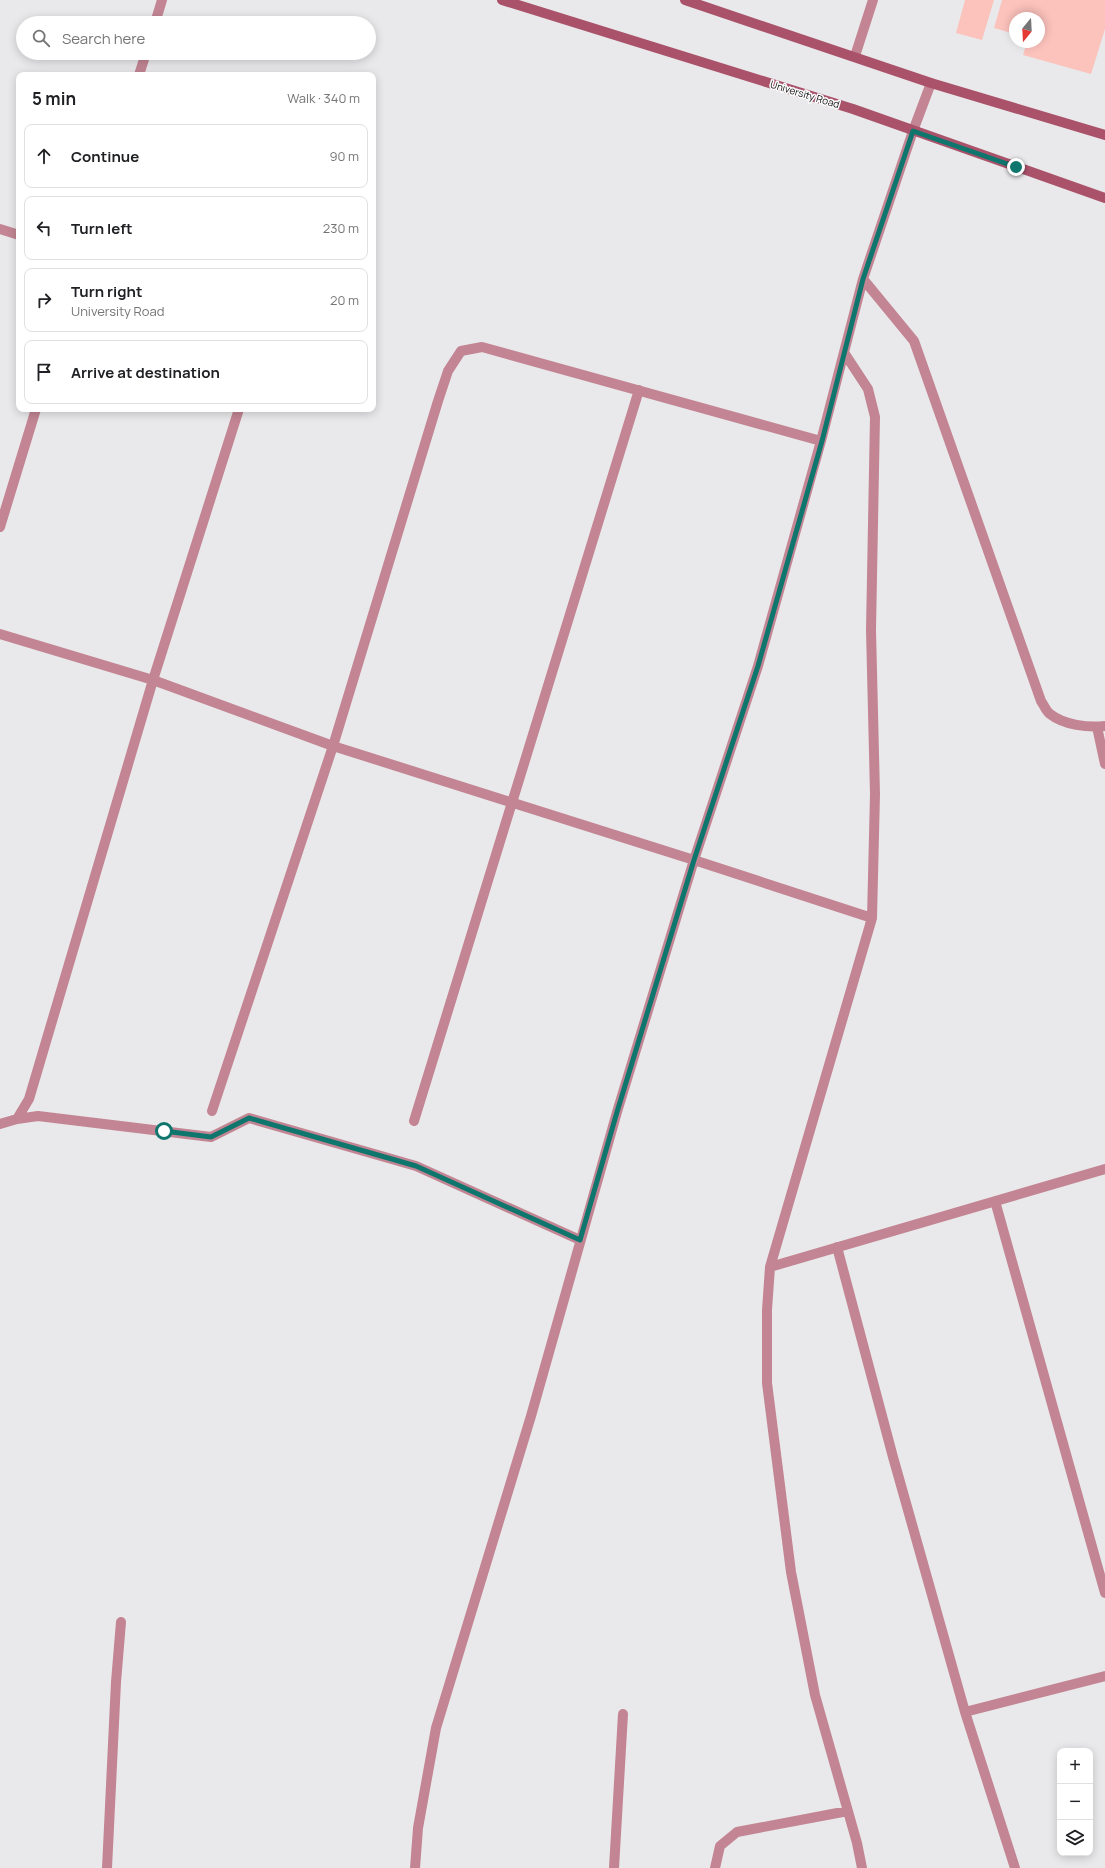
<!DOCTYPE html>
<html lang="en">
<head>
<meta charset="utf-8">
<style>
  :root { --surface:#fff; --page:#f6f6f6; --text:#202124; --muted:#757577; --line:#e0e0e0 }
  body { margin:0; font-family:Manrope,sans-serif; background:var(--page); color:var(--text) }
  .controls { position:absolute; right:12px; bottom:12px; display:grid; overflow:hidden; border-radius:8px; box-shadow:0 2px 10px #0003 }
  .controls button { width:36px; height:36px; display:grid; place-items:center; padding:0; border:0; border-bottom:1px solid var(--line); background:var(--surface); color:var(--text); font:20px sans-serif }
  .compass { position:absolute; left:1009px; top:12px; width:36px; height:36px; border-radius:50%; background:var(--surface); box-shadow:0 2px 10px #0003; rotate:198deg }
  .stop { position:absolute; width:12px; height:12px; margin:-9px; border:3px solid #0f766e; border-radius:50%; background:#fff }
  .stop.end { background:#0f766e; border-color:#fff; box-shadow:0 1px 4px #0008 }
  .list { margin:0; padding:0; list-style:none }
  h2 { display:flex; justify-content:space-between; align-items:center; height:52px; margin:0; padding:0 16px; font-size:17px }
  h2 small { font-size:13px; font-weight:400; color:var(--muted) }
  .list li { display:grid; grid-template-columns:26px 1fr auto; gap:12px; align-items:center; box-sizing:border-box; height:64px; margin:0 8px 8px; padding:0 8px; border:1px solid var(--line); border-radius:8px }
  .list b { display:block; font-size:15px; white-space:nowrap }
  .list p { margin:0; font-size:13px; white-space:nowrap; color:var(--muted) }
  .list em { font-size:13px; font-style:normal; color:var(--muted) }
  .icon { flex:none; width:22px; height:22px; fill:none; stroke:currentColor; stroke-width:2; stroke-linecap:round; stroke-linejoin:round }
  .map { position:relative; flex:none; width:1105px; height:1868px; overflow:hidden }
  .search { position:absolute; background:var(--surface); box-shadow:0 2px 10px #0003; left:16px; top:16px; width:360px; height:44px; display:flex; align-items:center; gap:10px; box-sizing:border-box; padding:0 14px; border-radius:22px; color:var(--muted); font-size:15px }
  .panel { position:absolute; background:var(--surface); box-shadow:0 2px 10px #0003; left:16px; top:72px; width:360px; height:340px; border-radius:8px }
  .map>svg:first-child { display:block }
</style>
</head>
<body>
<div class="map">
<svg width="1105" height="1868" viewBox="0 0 1105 1868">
  <rect width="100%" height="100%" fill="#e9e9eb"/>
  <!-- building -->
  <path fill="#fcc2bc" d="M 965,0 L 994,0 L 982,40 L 956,33 Z
    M 1002,0 L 1105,0 L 1105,29 L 1091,74 L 1023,55 L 1027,42 L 1039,42 L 1039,18 L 1015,18 L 1015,34 L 994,28 Z"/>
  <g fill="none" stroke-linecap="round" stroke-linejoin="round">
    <!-- street -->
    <path stroke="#c38593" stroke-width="10" d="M 155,23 L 162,0
      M 855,56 L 873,0
      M 139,75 L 146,53
      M 931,83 L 913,131 L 863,279 L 914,341 L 1041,701 C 1044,705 1046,711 1050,714 C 1064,725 1088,728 1105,726
      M 0,229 L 19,235
      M 845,354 L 868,389 L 875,417 L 871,630 L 875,794 L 872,918 L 770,1267 L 767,1310 L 767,1383 L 791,1572 L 815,1695 L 857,1843 L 862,1868
      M 0,527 L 36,409
      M 0,634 L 153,680 L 333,746 L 694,860 L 872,918
      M 1097,727 L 1105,764
      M 212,1111 L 333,746 L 438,401 L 448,371 L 461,351 L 482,347 L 821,441
      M 17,1119 L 38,1116 L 211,1137 L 249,1118 L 416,1166 L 580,1240
      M 414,1121 L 639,390
      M 0,1124 L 17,1119 L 29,1099 L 153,680 L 239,409
      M 995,1201 L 1105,1593
      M 837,1247 L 893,1457 L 965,1712 L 1015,1868
      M 770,1267 L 1105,1169
      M 965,1712 L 1105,1676
      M 107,1868 L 116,1682 L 121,1622
      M 415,1868 L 418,1828 L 436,1728 L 531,1416 L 617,1112 L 694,860 L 758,666 L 821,441 L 863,279
      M 614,1868 L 623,1714
      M 715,1868 L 720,1846 L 737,1832 L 848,1811"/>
    <!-- secondary -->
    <path stroke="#aa526a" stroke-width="10" d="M 502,0 L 853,109 L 1105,198
      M 685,0 L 931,83 L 1105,135"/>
  </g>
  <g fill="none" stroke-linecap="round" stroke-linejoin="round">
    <!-- route -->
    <path stroke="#0f766e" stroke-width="5" d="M 164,1131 L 211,1137 L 249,1118 L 416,1166 L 580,1240 L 617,1112 L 694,860 L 758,666 L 822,441 L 863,279 L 913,131 L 1016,167"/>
  </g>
  <g text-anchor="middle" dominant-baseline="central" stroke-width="3" stroke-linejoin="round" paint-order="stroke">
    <!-- street labels -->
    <g font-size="10" fill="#111" stroke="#fff">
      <text transform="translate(805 94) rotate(17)">University Road</text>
    </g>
  </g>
</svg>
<div class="controls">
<button>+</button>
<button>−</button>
<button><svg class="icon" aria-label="layers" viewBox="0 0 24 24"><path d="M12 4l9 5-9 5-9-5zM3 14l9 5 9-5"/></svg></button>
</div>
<svg class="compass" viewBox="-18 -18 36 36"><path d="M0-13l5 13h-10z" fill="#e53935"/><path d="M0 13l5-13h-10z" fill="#757577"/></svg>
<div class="stop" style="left:164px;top:1131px"></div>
<div class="stop end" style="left:1016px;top:167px"></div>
<div class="search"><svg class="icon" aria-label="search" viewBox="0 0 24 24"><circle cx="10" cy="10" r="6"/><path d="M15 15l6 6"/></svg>Search here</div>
<section class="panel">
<h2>5 min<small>Walk · 340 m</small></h2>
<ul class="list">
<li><svg class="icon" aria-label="ahead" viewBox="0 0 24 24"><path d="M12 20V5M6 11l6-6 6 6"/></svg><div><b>Continue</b></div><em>90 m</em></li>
<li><svg class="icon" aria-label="left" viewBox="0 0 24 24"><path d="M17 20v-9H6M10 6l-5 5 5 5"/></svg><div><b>Turn left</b></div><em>230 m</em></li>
<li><svg class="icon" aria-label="right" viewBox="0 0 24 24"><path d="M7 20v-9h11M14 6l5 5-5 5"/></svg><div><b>Turn right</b><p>University Road</p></div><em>20 m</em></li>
<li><svg class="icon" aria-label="arrive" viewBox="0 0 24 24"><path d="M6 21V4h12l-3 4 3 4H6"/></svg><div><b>Arrive at destination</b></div></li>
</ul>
</section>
</div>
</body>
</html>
